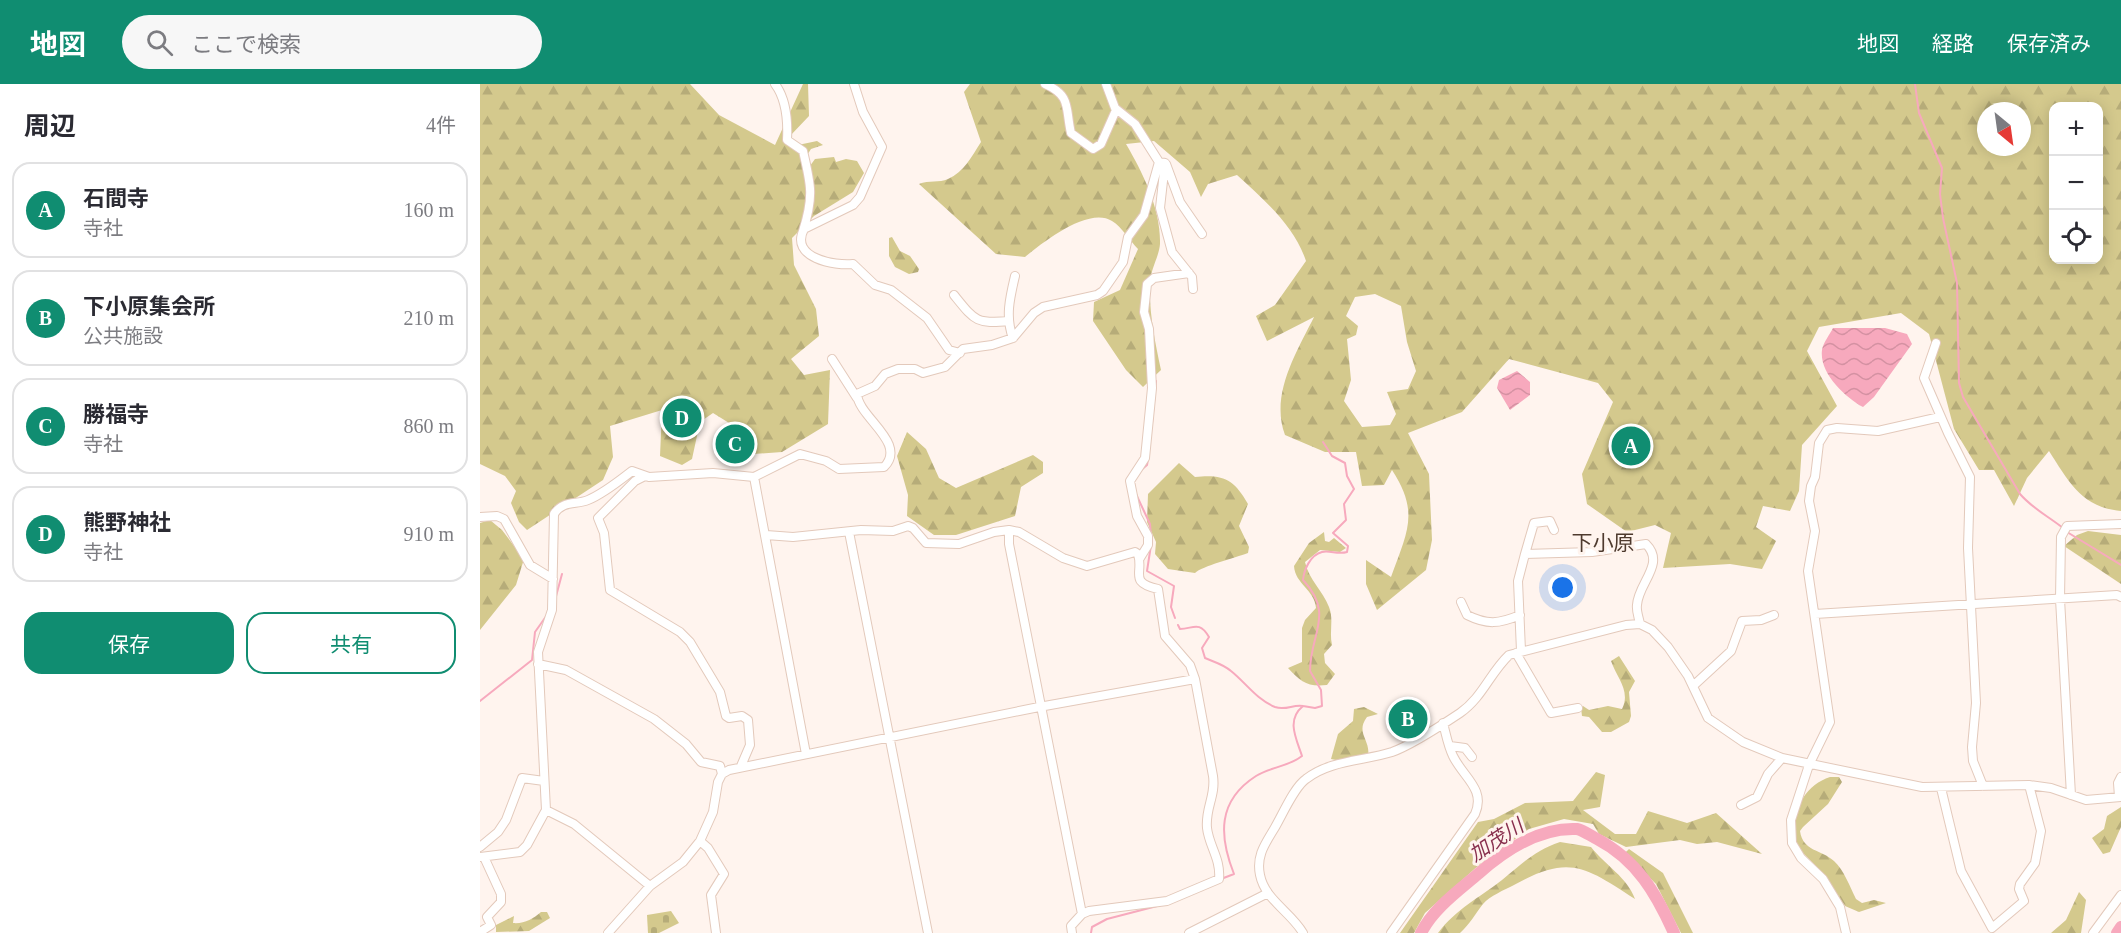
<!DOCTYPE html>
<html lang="ja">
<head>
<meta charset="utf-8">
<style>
  :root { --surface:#fff; --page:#f7f7f7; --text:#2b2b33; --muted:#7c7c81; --line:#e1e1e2; --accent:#108d71 }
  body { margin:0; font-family:"Times New Roman","Noto Sans JP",serif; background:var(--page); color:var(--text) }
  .controls { position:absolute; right:18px; top:18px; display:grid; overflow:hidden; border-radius:12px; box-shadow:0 3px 15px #0003 }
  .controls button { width:54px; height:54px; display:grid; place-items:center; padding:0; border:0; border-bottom:2px solid var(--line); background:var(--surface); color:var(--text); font:30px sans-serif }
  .compass { position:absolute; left:1497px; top:18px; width:54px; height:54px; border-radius:50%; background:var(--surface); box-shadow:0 3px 15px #0003; rotate:151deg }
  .you { position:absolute; left:1083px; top:504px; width:21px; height:21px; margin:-15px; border:4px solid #fff; border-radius:50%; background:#1a73e8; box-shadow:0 0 0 9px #1a73e833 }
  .badge { display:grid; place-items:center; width:39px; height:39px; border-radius:50%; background:var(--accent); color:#fff; font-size:20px; font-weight:700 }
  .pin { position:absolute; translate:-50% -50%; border:3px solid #fff; box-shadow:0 2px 6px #0006 }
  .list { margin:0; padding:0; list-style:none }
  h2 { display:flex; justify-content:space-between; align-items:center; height:78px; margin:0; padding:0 24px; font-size:26px }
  h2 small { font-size:20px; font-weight:400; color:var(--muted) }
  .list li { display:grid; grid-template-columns:39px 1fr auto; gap:18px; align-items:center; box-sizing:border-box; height:96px; margin:0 12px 12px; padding:0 12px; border:2px solid var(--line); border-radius:18px }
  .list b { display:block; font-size:22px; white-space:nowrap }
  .list p { margin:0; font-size:20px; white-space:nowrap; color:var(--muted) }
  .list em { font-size:20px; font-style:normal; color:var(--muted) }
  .actions { display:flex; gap:12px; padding:18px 24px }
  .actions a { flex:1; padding:14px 0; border:2px solid var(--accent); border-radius:18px; text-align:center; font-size:21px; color:var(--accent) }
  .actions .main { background:var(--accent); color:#fff }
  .icon { flex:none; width:33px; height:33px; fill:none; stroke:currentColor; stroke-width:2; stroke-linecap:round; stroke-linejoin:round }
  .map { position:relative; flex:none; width:1641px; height:849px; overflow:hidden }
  header { display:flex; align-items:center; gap:36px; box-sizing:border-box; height:84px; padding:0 30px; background:var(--accent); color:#fff }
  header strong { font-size:28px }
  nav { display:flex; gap:33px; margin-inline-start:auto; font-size:21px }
  .search { width:420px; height:54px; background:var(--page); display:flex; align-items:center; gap:15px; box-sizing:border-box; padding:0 21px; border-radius:33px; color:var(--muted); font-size:22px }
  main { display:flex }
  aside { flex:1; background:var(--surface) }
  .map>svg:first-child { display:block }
</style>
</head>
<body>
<header>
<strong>地図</strong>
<div class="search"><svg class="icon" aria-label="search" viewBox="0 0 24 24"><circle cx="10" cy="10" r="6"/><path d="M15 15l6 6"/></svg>ここで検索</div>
<nav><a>地図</a><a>経路</a><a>保存済み</a></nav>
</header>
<main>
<aside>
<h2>周辺<small>4件</small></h2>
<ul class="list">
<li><span class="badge">A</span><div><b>石間寺</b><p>寺社</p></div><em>160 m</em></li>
<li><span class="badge">B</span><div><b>下小原集会所</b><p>公共施設</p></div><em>210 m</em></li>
<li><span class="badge">C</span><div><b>勝福寺</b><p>寺社</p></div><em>860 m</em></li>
<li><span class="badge">D</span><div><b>熊野神社</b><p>寺社</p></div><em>910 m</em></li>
</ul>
<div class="actions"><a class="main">保存</a><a>共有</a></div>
</aside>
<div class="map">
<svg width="1641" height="849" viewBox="0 0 1641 849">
  <defs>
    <pattern id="forest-firs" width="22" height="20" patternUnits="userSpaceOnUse" patternTransform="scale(1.5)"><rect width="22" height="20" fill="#d4c98d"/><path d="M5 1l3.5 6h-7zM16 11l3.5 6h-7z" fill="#b6ac79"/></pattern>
    <pattern id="cemetery-stones" width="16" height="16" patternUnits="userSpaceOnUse" patternTransform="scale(1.5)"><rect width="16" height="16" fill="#d4c98d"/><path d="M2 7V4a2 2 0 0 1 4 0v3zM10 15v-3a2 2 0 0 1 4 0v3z" fill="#b6ac79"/></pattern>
    <pattern id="water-waves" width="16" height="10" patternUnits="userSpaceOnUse" patternTransform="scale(1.5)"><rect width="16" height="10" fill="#f7a9bd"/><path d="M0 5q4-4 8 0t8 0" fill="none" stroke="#d491a2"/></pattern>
  </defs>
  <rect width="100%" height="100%" fill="#fff4ee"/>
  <!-- forest -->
  <path fill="url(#forest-firs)" fill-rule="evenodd" d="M 0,0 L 210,0 L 239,31 L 295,61 L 323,0 L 328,0 L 329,32 L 310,52 L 318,61 L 337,57 L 343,61 L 331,65 L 324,76 L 327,86 L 335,75 L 354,73 L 356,78 L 366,75 L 377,77 L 384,89 L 373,108 L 334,132 L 312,154 L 314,181 L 336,225 L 339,252 L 311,275 L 324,291 L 350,286 L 348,340 L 302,368 L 273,370 L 262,347 L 233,329 L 220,338 L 212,375 L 202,381 L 180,372 L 182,326 L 130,342 L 133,373 L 123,396 L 47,446 L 39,438 L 31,419 L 36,407 L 25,392 L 0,380 Z
    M 490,0 L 1641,0 L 1641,427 C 1601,423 1589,398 1569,367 L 1547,394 L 1534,422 L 1514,386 L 1499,386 L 1474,345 L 1449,250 L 1421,229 L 1339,243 L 1327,267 L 1357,322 L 1322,361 L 1319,407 L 1310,427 L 1283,422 L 1276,443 L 1296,457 L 1282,485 L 1250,480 L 1183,484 L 1191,449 L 1175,441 L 1147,448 L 1107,420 L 1102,390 L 1133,318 L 1118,299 L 1029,275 L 982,328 L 928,349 L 949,390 L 952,456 L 946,486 L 897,526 L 886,500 L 886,476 L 911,493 C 927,448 940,429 912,386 L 904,401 L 882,402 L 876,368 L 845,368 L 805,351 C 790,311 816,269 834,233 L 787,257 L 776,232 L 795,221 L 826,177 C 814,141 784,116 757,91 L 728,100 L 721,113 L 710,88 L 674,57 L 646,60 C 663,89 681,125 680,160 C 679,173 670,186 670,200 C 669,230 675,257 681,286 L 663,303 L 646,286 L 613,237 L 614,218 L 640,206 L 658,165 C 650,157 642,143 632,137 C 609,122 563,158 545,173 L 516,170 L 439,100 C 449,96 459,99 468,95 C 484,88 492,72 501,58 L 484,8 ZM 1574,22 L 1618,22 L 1618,176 L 1574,176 ZM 1506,27 L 1542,27 L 1542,63 L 1506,63 ZM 895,210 L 921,222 L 927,258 L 936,287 L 928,305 L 907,308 L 916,330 L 910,341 L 882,343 L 864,317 L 871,296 L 867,255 L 876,251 L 878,242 L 866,232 L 875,213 Z
    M 412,153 L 420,167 L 430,172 L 439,185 L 438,188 L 429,190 L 415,183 L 409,172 L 409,154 Z
    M 427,348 L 446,365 L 459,394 L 476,404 L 553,371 L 563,378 L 563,389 L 541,403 L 535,432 L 476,451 L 454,451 L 427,432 L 428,411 L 417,372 Z
    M 699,379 L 715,393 C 743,390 754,395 768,420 L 759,442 L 769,463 L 768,469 C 755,474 722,482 715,489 L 688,485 L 675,470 L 676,458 L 667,438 L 668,410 Z
    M 10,436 L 22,446 L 44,475 L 36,501 L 0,546 L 0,439 Z
    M 1608,447 L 1641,451 L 1641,500 L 1584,462 L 1597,451 Z
    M 844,448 L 845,457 L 849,458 L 854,454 L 866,464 L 860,468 L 840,466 L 825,478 C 829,496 843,507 849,523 C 854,535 849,548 852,561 L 844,570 L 845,579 L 855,590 L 847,601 C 827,603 821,598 808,584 L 822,578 L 822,544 L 825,536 L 836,524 C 835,506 815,500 814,482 L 829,459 Z
    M 1139,572 L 1155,597 L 1149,608 L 1151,632 L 1149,638 L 1131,648 L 1122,648 L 1109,633 L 1102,632 L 1101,624 L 1103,622 L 1109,626 L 1128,622 L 1142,625 C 1151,607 1137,594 1131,577 Z
    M 884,623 L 898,630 L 887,633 C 875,649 891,656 888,672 L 856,676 L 851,675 L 858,650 L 873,637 L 874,625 Z
    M 1116,688 L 1125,691 L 1120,723 L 1103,726 L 1135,750 L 1156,750 L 1168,727 L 1207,739 L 1236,729 L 1282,770 L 1237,758 L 1217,760 L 1200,756 L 1146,763 L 1119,750 L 1113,740 L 1084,735 L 1049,745 L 999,781 L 945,829 L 934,849 L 920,849 L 998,738 L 1014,735 L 1045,719 L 1093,717 Z
    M 1350,693 L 1359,693 L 1362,698 L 1348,720 L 1323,743 L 1320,747 C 1323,768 1341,765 1354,777 C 1364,786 1370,803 1376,815 L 1382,819 L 1394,816 L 1406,819 L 1379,828 L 1365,822 L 1342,788 L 1316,762 C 1308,734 1322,702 1350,693 Z
    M 1641,723 L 1641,743 L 1630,768 L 1623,770 L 1612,754 L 1624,745 L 1627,732 Z
    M 1080,758 L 1111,763 C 1126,782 1147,793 1155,815 C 1105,783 1090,770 1034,801 C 1024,806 1010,812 1003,820 C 995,830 990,840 980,849 L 958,849 C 976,825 999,814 1022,796 C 1043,779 1054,767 1080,758 Z
    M 1149,765 L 1183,789 L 1213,849 L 1201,849 L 1176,800 L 1145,769 Z
    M 1599,808 L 1606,816 L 1601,849 L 1571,849 L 1586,836 Z
    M 61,828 L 67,828 L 70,834 L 49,847 L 16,848 L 16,841 L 34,832 L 33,839 C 44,840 53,835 61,828 Z"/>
  <!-- cemetery -->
  <path fill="url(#cemetery-stones)" d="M 191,827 L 199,839 L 179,849 L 168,849 L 167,831 Z"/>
  <!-- water -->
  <path fill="url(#water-waves)" d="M 1353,244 L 1405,244 L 1427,250 L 1432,260 L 1394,313 L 1383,323 C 1365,313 1339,289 1342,266 C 1343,259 1350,250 1353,244 Z
    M 1037,287 L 1050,298 L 1050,311 L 1030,326 L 1017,304 L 1019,296 Z"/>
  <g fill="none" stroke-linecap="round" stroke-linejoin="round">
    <!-- stream -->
    <path stroke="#f7a9bd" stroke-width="2" d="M 1435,0 L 1439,29 L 1462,84 L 1460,110 L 1463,134 L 1477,199 L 1479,299 L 1483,313 L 1540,410 C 1553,425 1568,432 1583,444
      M 672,339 L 676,297
      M 660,387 L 667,381 L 668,375
      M 656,410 L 670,440 L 671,452
      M 1587,448 L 1641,481
      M 671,461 L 667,487 L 694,502 L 691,523 L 695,534
      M 75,516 L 82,490
      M 698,541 L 700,545 C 713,545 719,536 729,553 L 722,564 L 725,574 C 734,578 743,580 751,587 C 766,599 776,615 795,623 C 806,627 813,620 823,622
      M 0,617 L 52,576 L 55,548 L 67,531
      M 741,795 L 754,790 C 739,752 737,717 776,692 C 790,683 808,683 822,672 C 816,654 806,636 823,622 L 835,624 L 842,622 L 841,606 L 830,587 C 830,550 855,530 823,496 C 824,486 830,471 842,468 C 850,466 858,471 867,468 L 868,462 L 853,449 L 866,436 L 864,420 L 874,405 L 867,392 L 865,379 L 852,372 L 843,358
      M 611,849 L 612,843 L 627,835 L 681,821"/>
    <!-- river -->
    <path stroke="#f7a9bd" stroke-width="12" d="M 941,849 C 953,825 978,807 998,790 C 1025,766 1059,743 1097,745 C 1103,746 1111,752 1117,755 C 1157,776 1176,809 1194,849
      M 1637,849 L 1641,843"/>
    <defs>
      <path id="minor" d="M 295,0 C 307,16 308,37 307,56 L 323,67 C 331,101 334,112 323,147
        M 374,0 L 383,28 L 402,63 L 380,113 L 373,121 L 324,145 C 309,174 355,182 373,180 L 395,201 L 411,206 L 447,234 L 469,266 L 480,269
        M 565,0 C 592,12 585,24 591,49 L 613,65 L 621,60 L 636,26
        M 626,0 L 635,24 L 655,40 L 679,78 L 685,79 L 680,124 L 692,168 L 712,193 L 713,205
        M 686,80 L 700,118 L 722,150
        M 474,211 C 495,237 496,240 529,237
        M 533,254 L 554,229 L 563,223 L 617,211 L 623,207 L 643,178 L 648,153 L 664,131 L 679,78
        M 1456,259 L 1444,294 L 1468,349 L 1490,393 L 1488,464 L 1496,619 L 1492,663 L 1493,677 L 1503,702
        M 352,275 L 377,314
        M 165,392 L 155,397 L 118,434 L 124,449 L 130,506 L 200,548 L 210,558 L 240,608 L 246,632 L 249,634 L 262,632 L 268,636 L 270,661 L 261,682
        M 274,393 L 326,670
        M 0,433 L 17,432 L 24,435 L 50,481 L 73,495
        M 529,446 L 529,460 L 602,830
        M 369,448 L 448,849
        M 286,451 L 313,453 L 381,446 L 413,447 L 428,442 L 433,444 L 446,459 L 479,460 L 514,448 L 529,446 L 539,448 L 583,474 L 607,482 L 655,468 L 658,470 C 664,489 648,498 678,505 L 685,552 L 710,581 L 715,595 L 733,692 C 736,712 725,724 727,744 C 729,762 741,775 739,795 L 687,817 L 609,827 L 602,830 L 591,842 L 592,849
        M 1045,470 L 1054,439 L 1070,437 L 1074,446
        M 660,474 L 668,461 L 668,452 L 657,432 L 650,397 L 665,374 L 672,304 L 669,245 L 664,228 L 667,200 L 674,194 L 709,189
        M 981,518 L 987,531 C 1007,541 1019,540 1040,531
        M 1335,530 L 1637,511 L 1641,513
        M 1041,567 L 1038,497 L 1045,470 L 1112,468 L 1166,460 C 1186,480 1158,499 1157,521 C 1156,527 1159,534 1160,540
        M 1036,569 L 1071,629 L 1098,624
        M 58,580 L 86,586 L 174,635 L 206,660 L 221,678 L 240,682 L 242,690
        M 1213,602 L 1251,567 L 1262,537 L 1281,536 L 1294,531
        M 970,662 L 985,664 L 992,673
        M 1461,704 L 1481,787 L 1512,844 L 1544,817 L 1539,805 L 1540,800 L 1555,779 L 1561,747 L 1549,701
        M 1591,711 L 1580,515 L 1581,453 L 1587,442 L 1641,440
        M 1639,713 L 1638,699 L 1641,693
        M 1261,721 L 1277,713 L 1288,690 L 1302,674
        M 66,726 L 94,740 L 170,802
        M 220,757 L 228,764 L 244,790 L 231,811 L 236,849
        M 0,763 L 18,748 L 26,736 L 42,694 L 64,697
        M 0,773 L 40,768 L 47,761 L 66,726 L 58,568 L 72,526 L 74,430 C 83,416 96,421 108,416 C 123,410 139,397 152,387 L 169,393 L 233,389 L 274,393 L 320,370 L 346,377 L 359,385 L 404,383 C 428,359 378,333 377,310 L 395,302 L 405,290 L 418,285 L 435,285 L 443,289 L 465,283 L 483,265 L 512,261 L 533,254 C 525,233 530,213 535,192
        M 0,848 L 11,841 L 7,833 L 21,818 L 21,810 L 4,773
        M 128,849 L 170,802 L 203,778 L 220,757 L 233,728 L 238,698 L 242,690 L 249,686 L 559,623 L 715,595
        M 709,849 L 788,809
        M 823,849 C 811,828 785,816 780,791 C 776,772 785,760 794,745 C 802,732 814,703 826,695 C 850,676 884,677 912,668 C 932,661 962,641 980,629 C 1002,614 1010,589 1029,571 L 1146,541 L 1160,540 L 1172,546 L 1188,563 L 1208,592 L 1228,634 L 1263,658 L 1302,674 L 1442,703 L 1549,701 L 1571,704 L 1606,716 L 1641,713
        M 911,849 L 995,730 C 1006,705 983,693 973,672 C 968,662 966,650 963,639
        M 1366,849 L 1360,823 L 1343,795 L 1321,774 L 1312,759 L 1311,736 L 1329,681 L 1350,638 L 1328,487 L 1335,447 L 1329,417 L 1331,402 L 1335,393 L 1339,359 L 1347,346 L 1357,344 L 1398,347 L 1460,333
        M 1613,849 L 1641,811"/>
    </defs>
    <!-- minor casing -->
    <use href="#minor" stroke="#e3c9bb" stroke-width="10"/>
    <!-- minor -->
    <use href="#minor" stroke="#fff" stroke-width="8"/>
  </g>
  <g text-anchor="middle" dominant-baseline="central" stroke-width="6" stroke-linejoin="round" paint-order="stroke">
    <!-- water labels -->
    <g font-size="20" font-style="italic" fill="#89304e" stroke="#fff4ee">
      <text transform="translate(1016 756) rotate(-33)">加茂川</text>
    </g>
    <!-- quarter labels -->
    <g font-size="21" fill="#4e3a2e" stroke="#fff4ee">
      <text x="1123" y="459">下小原</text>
    </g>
  </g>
</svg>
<div class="controls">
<button>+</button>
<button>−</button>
<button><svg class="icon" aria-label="locate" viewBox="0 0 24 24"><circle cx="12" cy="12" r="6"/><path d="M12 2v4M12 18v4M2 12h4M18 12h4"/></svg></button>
</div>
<svg class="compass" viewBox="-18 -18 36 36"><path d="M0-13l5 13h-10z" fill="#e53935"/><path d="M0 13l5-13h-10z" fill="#7c7c81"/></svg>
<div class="you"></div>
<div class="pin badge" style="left:1151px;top:362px">A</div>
<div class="pin badge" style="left:928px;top:635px">B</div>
<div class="pin badge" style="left:255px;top:360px">C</div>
<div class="pin badge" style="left:202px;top:334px">D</div>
</div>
</main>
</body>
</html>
